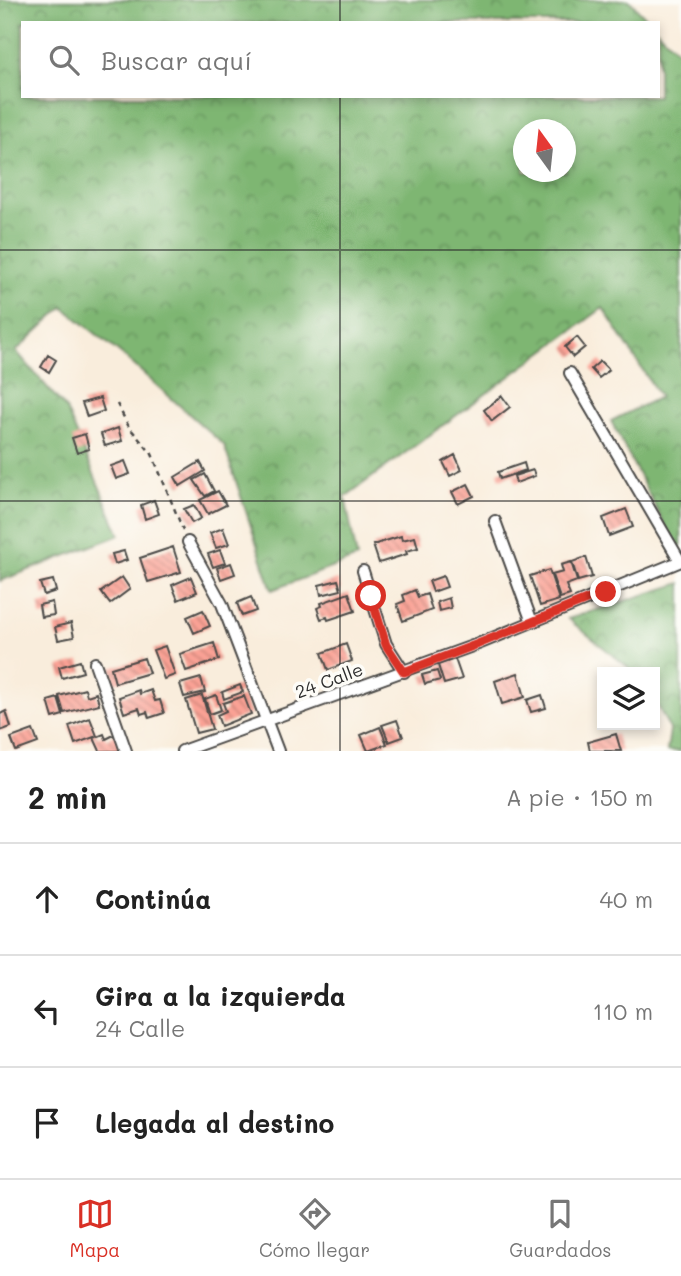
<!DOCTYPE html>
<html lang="es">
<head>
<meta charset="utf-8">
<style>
  :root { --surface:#fff; --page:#f6f6f6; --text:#222; --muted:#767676; --line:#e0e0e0; --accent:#d93025 }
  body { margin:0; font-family:Mali,sans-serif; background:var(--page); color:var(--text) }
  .controls { position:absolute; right:21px; bottom:21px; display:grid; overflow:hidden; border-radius:0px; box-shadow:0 4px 10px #0003 }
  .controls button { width:63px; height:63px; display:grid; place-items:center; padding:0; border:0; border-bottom:2px solid var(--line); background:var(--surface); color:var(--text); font:35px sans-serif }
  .compass { position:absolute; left:513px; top:119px; width:63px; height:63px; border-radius:50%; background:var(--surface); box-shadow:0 4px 10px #0003; rotate:345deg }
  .stop { position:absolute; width:21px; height:21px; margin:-16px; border:5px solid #d93025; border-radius:50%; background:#fff }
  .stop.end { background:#d93025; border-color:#fff; box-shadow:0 2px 7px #0008 }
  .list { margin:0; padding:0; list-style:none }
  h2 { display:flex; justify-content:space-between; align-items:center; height:91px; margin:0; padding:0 28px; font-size:30px }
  h2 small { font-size:23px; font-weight:400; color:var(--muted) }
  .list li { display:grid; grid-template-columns:46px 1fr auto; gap:21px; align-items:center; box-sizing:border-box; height:112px; padding:0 28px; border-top:2px solid var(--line) }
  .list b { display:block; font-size:26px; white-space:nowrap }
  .list p { margin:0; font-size:23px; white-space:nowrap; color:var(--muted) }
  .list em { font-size:23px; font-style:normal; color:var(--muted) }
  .icon { flex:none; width:38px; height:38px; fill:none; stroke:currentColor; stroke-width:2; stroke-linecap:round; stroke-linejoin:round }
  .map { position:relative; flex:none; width:681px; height:751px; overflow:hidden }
  .search { position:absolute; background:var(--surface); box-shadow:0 4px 10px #0003; left:21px; right:21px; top:21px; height:77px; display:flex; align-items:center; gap:18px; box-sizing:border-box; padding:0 24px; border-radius:0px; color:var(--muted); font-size:26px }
  .sheet { height:427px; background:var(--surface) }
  nav { display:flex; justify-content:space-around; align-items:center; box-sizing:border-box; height:98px; border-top:2px solid var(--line); background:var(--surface); font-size:19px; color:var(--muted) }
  nav a { display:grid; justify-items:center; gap:4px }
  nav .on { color:var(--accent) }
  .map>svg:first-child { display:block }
</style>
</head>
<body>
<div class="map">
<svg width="681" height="751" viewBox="0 0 681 751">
  <defs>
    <pattern id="forest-crowns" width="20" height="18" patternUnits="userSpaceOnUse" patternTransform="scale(1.75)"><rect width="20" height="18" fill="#7eb672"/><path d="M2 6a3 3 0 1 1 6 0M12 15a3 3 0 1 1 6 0" fill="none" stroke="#67945e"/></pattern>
    <pattern id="building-back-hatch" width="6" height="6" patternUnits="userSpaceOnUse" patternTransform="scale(1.75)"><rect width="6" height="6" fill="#fba295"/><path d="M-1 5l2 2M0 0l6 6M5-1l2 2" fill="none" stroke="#cb847a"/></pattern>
  </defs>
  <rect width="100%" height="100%" fill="#fdfcf7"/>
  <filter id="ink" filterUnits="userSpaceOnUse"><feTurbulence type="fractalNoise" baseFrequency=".0143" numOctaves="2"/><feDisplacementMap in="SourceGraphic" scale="14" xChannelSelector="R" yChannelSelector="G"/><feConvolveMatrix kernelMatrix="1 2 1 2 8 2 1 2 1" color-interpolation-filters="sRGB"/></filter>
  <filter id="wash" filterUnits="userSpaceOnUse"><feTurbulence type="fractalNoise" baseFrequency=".00686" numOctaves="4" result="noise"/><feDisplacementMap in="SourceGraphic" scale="28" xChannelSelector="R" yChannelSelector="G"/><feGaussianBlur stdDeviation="1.57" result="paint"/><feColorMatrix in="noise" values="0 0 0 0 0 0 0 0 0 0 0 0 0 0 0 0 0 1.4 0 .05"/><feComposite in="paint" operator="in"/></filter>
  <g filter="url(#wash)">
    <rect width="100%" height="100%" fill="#f9eddc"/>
    <!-- forest -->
    <path fill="url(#forest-crowns)" stroke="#54704e" stroke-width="2" fill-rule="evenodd" d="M 0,0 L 629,0 L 651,23 L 23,23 L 23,96 L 658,96 L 658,31 L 676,49 L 681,51 L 681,545 L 676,547 L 611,421 L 660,397 L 603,308 L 345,497 L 357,558 L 272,590 L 224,445 L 127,359 L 63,307 L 16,351 L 66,409 L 120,535 L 0,581 ZM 524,130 L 566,130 L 566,172 L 524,172 Z
      M 681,583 L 681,751 L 667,751 L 670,730 L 655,700 L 655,672 L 634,672 L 568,619 Z"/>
    <g id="blocks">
      <!-- building -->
      <path fill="url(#building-back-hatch)" d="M 577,337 L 585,347 L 573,357 L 565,347 Z
        M 48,355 L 56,360 L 49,372 L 41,367 Z
        M 600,361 L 609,370 L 599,378 L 591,369 Z
        M 502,396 L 510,407 L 492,421 L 484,410 Z
        M 100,398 L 104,411 L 87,417 L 82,403 Z
        M 118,428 L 122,441 L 105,446 L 101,434 Z
        M 85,434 L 89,449 L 77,453 L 72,438 Z
        M 455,455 L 462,470 L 450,476 L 443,462 Z
        M 125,461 L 130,474 L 116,479 L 111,466 Z
        M 200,462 L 205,471 L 180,486 L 175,477 Z
        M 524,463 L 526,470 L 500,479 L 498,472 Z
        M 533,470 L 535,476 L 516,483 L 514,476 Z
        M 205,474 L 214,491 L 205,496 L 194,480 Z
        M 468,484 L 474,496 L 458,504 L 452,492 Z
        M 218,491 L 226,505 L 208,514 L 200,500 Z
        M 154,500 L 159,514 L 145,519 L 141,505 Z
        M 194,505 L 201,518 L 192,523 L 184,509 Z
        M 626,509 L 633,527 L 609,536 L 603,518 Z
        M 223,528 L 229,544 L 216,548 L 210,533 Z
        M 401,536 L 402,540 L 415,537 L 418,548 L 406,551 L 407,554 L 379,563 L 373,545 Z
        M 173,547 L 181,572 L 148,582 L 140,558 Z
        M 220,550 L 225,563 L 213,567 L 208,554 Z
        M 124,551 L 127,560 L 115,564 L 112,554 Z
        M 586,557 L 592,577 L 578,581 L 572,562 Z
        M 571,562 L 577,581 L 566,585 L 570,595 L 560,598 L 552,575 L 563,572 L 561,565 Z
        M 231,563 L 235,574 L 221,579 L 217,568 Z
        M 549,570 L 559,600 L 540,606 L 530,576 Z
        M 443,576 L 447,587 L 433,592 L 429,581 Z
        M 122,577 L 130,589 L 110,604 L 101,592 Z
        M 191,577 L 197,592 L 178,600 L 172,585 Z
        M 53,580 L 56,591 L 44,595 L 40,583 Z
        M 338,580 L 341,590 L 321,595 L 319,585 Z
        M 415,590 L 418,597 L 427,594 L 432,610 L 403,621 L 397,604 L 405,601 L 403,595 Z
        M 349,593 L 355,611 L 328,620 L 327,617 L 321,619 L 317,608 L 322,606 L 321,603 Z
        M 251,597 L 256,611 L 242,616 L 237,603 Z
        M 449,598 L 451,608 L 439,611 L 437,602 Z
        M 52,602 L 54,615 L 41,617 L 39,605 Z
        M 203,610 L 210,626 L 194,633 L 187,617 Z
        M 71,623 L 74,637 L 58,640 L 55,627 Z
        M 214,643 L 219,660 L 186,671 L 180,654 Z
        M 346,644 L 352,661 L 328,670 L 322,653 Z
        M 165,646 L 175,675 L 164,679 L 153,650 Z
        M 144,658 L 149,673 L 115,683 L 111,668 Z
        M 455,659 L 462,679 L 444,684 L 438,665 Z
        M 80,661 L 83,672 L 62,678 L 59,667 Z
        M 437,671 L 440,680 L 425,684 L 422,675 Z
        M 518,673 L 525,697 L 502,704 L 495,681 Z
        M 201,678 L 205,692 L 184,697 L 180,684 Z
        M 240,685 L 243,692 L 224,699 L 222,692 Z
        M 85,689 L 87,696 L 96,693 L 99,704 L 64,713 L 59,696 Z
        M 139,690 L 140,694 L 151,690 L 155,701 L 160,700 L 164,713 L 149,718 L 147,712 L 141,714 L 139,708 L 124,713 L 119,697 Z
        M 202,695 L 212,729 L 196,733 L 186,700 Z
        M 216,695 L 221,710 L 210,714 L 205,699 Z
        M 542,695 L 546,708 L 531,712 L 527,700 Z
        M 244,696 L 251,714 L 221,726 L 217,715 L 226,711 L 223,703 Z
        M 58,698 L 63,715 L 53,718 L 48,701 Z
        M 6,711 L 11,727 L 0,731 L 0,714 Z
        M 90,718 L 97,736 L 75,744 L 69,726 Z
        M 397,720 L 403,737 L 389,742 L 382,725 Z
        M 380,727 L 387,744 L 368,751 L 361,735 Z
        M 33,730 L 38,743 L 16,751 L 11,738 Z
        M 104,734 L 106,739 L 116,734 L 123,751 L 100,751 L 94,738 Z
        M 616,734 L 621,751 L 590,751 L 588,742 Z"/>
    </g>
  </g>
  <g filter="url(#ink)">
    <use href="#blocks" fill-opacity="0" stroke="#4a4846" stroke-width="2"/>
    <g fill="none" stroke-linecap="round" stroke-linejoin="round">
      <defs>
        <path id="street" d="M 570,373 L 680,561
          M 495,521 L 532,622
          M 188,542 L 222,604 L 278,751
          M 363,571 L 386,644 L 404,672
          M 95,663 L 126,751
          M 182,751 L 478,644 L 681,561"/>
      </defs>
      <!-- street casing -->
      <use href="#street" stroke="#4a4846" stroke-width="14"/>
      <!-- path -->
      <path stroke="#4a4846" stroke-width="2.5" stroke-dasharray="5 5" stroke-linecap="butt" d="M 117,404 L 129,427 L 152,454 L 183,530"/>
      <!-- street -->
      <use href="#street" stroke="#fff" stroke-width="10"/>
    </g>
  </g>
  <g fill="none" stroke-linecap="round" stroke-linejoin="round" filter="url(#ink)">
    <!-- route -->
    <path stroke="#d93025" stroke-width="9" d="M 371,596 L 386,645 L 404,672 L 478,644 L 606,592"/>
  </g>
  <!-- grid -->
  <path fill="none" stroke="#2b2b2b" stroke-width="2" stroke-opacity="0.55" d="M 340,0 L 340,23M 340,96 L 340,751M 0,250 L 681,250M 0,501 L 681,501"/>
  <g text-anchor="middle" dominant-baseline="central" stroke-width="7" stroke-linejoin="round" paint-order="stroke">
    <!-- street labels -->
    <g font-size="18" fill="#2b2b2b" stroke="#fdfcf7">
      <text transform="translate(329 680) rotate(-20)">24 Calle</text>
    </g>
  </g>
</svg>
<div class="controls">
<button><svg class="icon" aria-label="layers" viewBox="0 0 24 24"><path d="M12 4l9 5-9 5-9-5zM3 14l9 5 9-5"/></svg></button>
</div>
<svg class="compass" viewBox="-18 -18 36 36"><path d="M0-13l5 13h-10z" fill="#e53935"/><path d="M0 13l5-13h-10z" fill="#767676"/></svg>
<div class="stop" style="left:371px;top:596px"></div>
<div class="stop end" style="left:606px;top:592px"></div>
<div class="search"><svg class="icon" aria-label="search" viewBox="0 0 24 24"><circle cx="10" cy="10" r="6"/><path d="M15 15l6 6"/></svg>Buscar aquí</div>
</div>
<section class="sheet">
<h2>2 min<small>A pie · 150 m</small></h2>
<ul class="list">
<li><svg class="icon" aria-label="ahead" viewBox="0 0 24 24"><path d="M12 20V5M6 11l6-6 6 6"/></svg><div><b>Continúa</b></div><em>40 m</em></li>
<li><svg class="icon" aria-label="left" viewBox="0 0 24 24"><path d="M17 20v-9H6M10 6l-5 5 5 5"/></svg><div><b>Gira a la izquierda</b><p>24 Calle</p></div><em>110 m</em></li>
<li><svg class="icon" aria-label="arrive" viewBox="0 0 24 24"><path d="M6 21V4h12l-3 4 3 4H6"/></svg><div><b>Llegada al destino</b></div></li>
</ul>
</section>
<nav>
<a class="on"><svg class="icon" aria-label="map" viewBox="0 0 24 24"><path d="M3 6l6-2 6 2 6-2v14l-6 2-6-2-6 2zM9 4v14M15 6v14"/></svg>Mapa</a>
<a><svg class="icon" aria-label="directions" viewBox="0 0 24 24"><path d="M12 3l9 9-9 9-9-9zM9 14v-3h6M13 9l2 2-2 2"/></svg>Cómo llegar</a>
<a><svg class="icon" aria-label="saved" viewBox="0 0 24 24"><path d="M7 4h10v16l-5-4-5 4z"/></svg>Guardados</a>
</nav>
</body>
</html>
